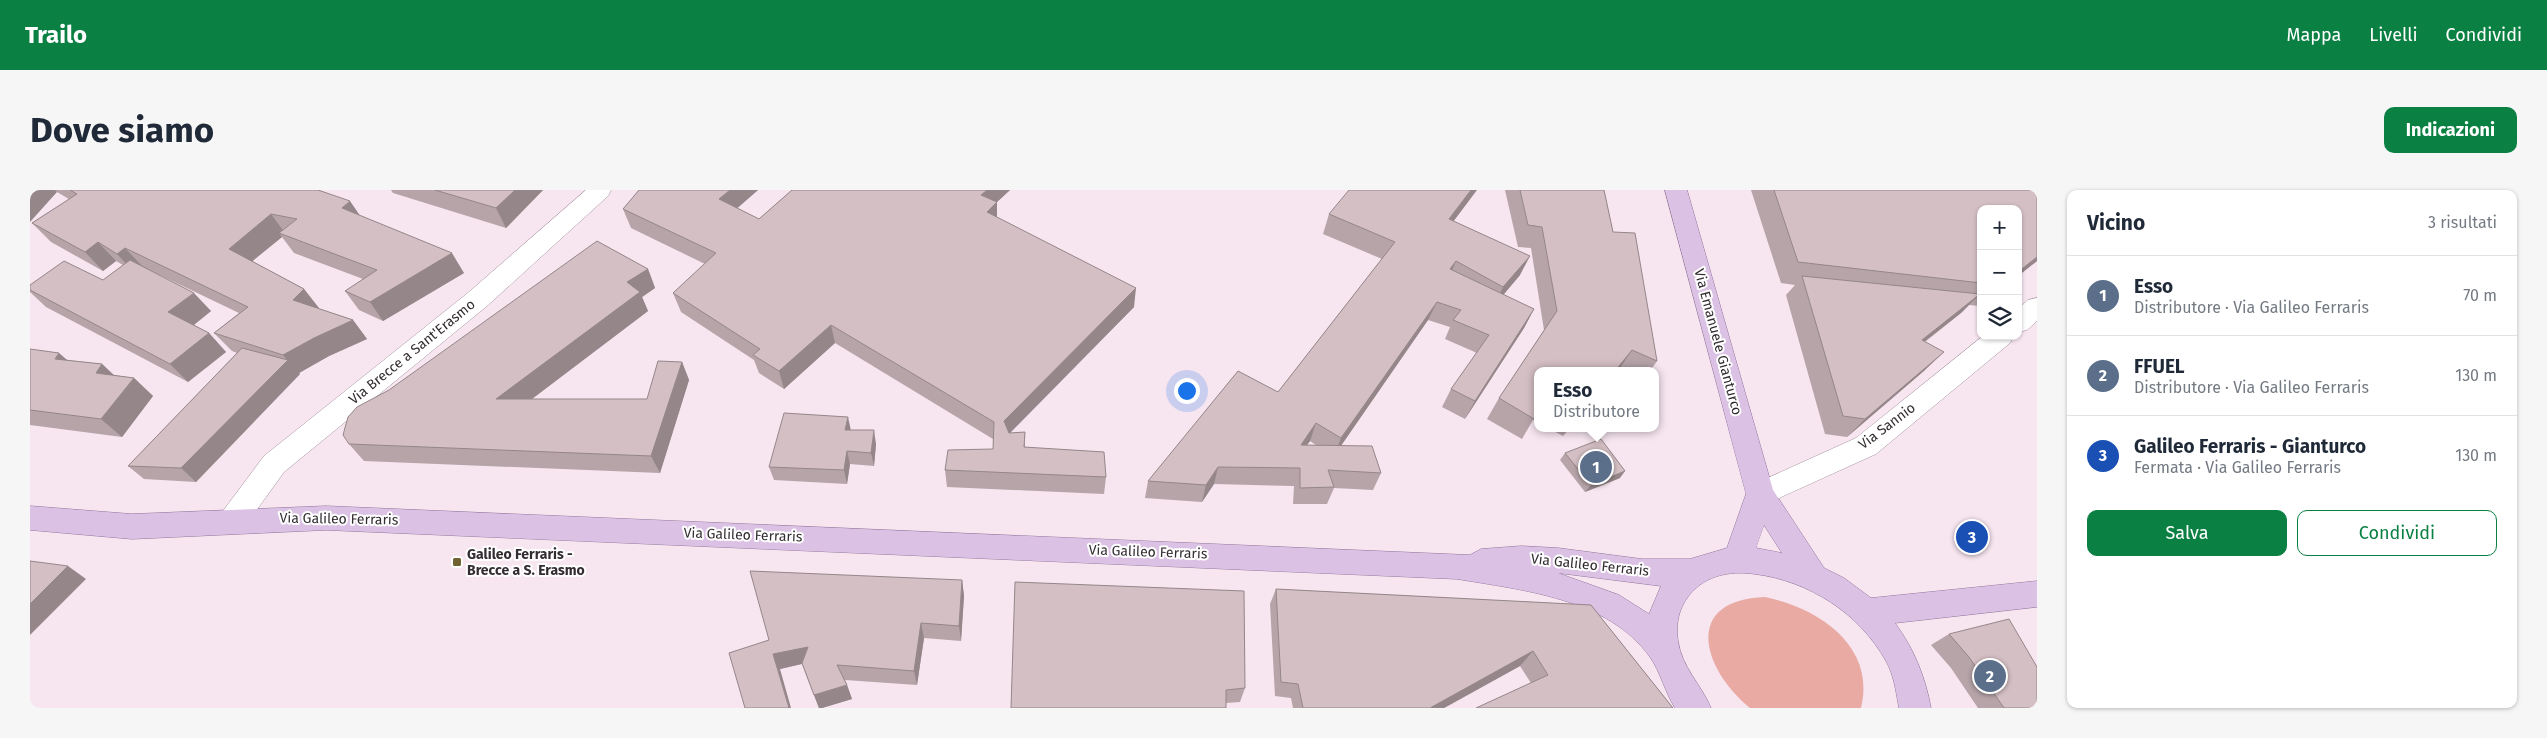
<!DOCTYPE html>
<html lang="it">
<head>
<meta charset="utf-8">
<style>
  :root { --surface:#fff; --page:#f6f6f7; --text:#1f2937; --muted:#747a83; --line:#e0e1e3; --accent:#0b8043 }
  body { margin:0; font-family:"Fira Sans",sans-serif; background:var(--page); color:var(--text) }
  .controls { position:absolute; right:15px; top:15px; display:grid; overflow:hidden; border-radius:10px; box-shadow:0 1px 4px #0004 }
  .controls button { width:45px; height:45px; display:grid; place-items:center; padding:0; border:0; border-bottom:1px solid var(--line); background:var(--surface); color:var(--text); font:25px sans-serif }
  .you { position:absolute; left:1156px; top:200px; width:18px; height:18px; margin:-12px; border:4px solid #fff; border-radius:50%; background:#1a73e8; box-shadow:0 0 0 8px #1a73e833 }
  .badge { display:grid; place-items:center; width:32px; height:32px; border-radius:50%; background:var(--accent); color:#fff; font-size:16px; font-weight:700 }
  .pin { position:absolute; translate:-50% -50%; border:2px solid #fff; box-shadow:0 1px 5px #0006 }
  .popup { position:absolute; left:1504px; top:177px; width:125px; height:65px; box-sizing:border-box; display:grid; place-content:center; border-radius:10px; background:var(--surface); filter:drop-shadow(0 1px 4px #0005); font-size:16px; white-space:nowrap; color:var(--muted) }
  .popup b { font-size:19px; color:var(--text) }
  .popup::after { content:''; position:absolute; left:50%; top:100%; margin-left:-10px; border:10px solid transparent; border-top-color:var(--surface) }
  .list { margin:0; padding:0; list-style:none }
  h2 { display:flex; justify-content:space-between; align-items:center; height:65px; margin:0; padding:0 20px; font-size:21px }
  h2 small { font-size:16px; font-weight:400; color:var(--muted) }
  .list li { display:grid; grid-template-columns:32px 1fr auto; gap:15px; align-items:center; box-sizing:border-box; height:80px; padding:0 20px; border-top:1px solid var(--line) }
  .list b { display:block; font-size:19px; white-space:nowrap }
  .list p { margin:0; font-size:16px; white-space:nowrap; color:var(--muted) }
  .list em { font-size:16px; font-style:normal; color:var(--muted) }
  .actions { display:flex; gap:10px; padding:15px 20px }
  .actions a { flex:1; padding:11px 0; border:1px solid var(--accent); border-radius:10px; text-align:center; font-size:18px; color:var(--accent) }
  .actions .main { background:var(--accent); color:#fff }
  .icon { flex:none; width:28px; height:28px; fill:none; stroke:currentColor; stroke-width:2; stroke-linecap:round; stroke-linejoin:round }
  .map { position:relative; flex:none; width:2007px; height:518px; overflow:hidden; border-radius:10px }
  header { display:flex; align-items:center; gap:30px; box-sizing:border-box; height:70px; padding:0 25px; background:var(--accent); color:#fff }
  header strong { font-size:24px }
  nav { display:flex; gap:28px; margin-inline-start:auto; font-size:18px }
  .intro { display:flex; align-items:center; justify-content:space-between; box-sizing:border-box; height:120px; padding:0 30px }
  h1 { margin:0; font-size:35px }
  .button { padding:12px 22px; border-radius:10px; background:var(--accent); color:#fff; font-size:18px; font-weight:700 }
  main { display:flex; gap:30px; padding:0 30px }
  aside { flex:1; background:var(--surface); border-radius:10px; box-shadow:0 1px 4px #0004 }
  .map>svg:first-child { display:block }
</style>
</head>
<body>
<header>
<strong>Trailo</strong>
<nav><a>Mappa</a><a>Livelli</a><a>Condividi</a></nav>
</header>
<div class="intro"><h1>Dove siamo</h1><a class="button">Indicazioni</a></div>
<main>
<div class="map">
<svg width="2007" height="518" viewBox="0 0 2007 518">
  <rect width="100%" height="100%" fill="#f7e5f0"/>
  <!-- green -->
  <path fill="#e8aaa3" d="M 1735,407 C 1789,418 1846,456 1831,518 L 1720,518 C 1672,479 1652,410 1735,407 Z"/>
  <g fill="none" stroke-linecap="round" stroke-linejoin="round">
    <defs>
      <path id="minor" d="M 556,0 L 581,0 L 578,6 L 457,116 L 254,282 L 213,339 L 203,342 L 193,339 L 189,330 L 193,321 L 234,266 L 439,102 Z
        M 2007,108 L 2007,131 L 1997,140 L 1988,142 L 1988,119 L 1998,110 Z
        M 1953,146 L 1984,146 L 1980,153 L 1846,264 L 1740,312 L 1730,316 L 1720,312 L 1716,304 L 1720,296 L 1826,248 Z"/>
      <path id="major" d="M 1635,0 L 1657,0 L 1743,300 L 1794,378 L 1814,388 L 1841,408 L 2007,391 L 2007,417 L 1865,433 C 1884,459 1895,486 1901,518 L 1869,518 C 1866,502 1864,485 1856,471 C 1829,423 1779,391 1725,384 C 1703,381 1681,384 1665,399 C 1650,413 1645,431 1648,451 C 1652,478 1671,494 1681,518 L 1645,518 C 1635,502 1630,481 1620,467 C 1578,408 1492,400 1427,389 L 296,340 L 102,349 L 0,340 L 0,316 L 102,324 L 296,316 L 1440,365 L 1451,359 L 1491,356 L 1528,358 L 1612,369 L 1660,369 L 1697,358 L 1716,304 ZM 1734,335 L 1752,363 L 1726,358 ZM 1528,383 L 1631,396 L 1619,424 L 1589,405 Z"/>
    </defs>
    <!-- minor casing -->
    <use href="#minor" stroke="#a2919c" stroke-width="1"/>
    <!-- major casing -->
    <use href="#major" stroke="#91749a" stroke-width="1"/>
    <!-- minor -->
    <use href="#minor" fill="#fff" fill-rule="evenodd"/>
    <!-- major -->
    <use href="#major" fill="#dbc2e5" fill-rule="evenodd"/>
  </g>
  <!-- wall -->
  <path fill="#b6a4a9" fill-rule="evenodd" d="M 0,0 L 288,0 L 330,26 L 434,83 L 353,131 L 329,120 L 315,101 L 333,89 L 264,63 L 252,47 L 222,71 L 274,99 L 289,119 L 323,130 L 337,149 L 299,166 L 269,183 L 270,184 L 166,292 L 114,289 L 98,276 L 207,163 L 202,161 L 184,143 L 209,123 L 113,77 L 181,121 L 164,135 L 179,143 L 196,162 L 158,192 L 16,117 L 0,102 L 0,95 L 73,90 L 93,75 L 86,71 L 73,81 L 21,52 L 2,33 L 39,9 L 27,2 Z
    M 361,0 L 513,0 L 476,38 L 363,3 Z
    M 609,0 L 728,0 L 707,18 L 729,29 L 762,0 L 980,0 L 967,12 L 967,28 L 1104,117 L 980,243 L 995,242 L 995,257 L 1076,287 L 1074,304 L 917,297 L 915,280 L 963,259 L 963,249 L 805,153 L 754,199 L 729,183 L 724,170 L 651,122 L 643,103 L 675,74 L 601,38 L 593,19 Z
    M 1475,0 L 1574,0 L 1583,42 L 1627,171 L 1620,181 L 1507,181 L 1507,232 L 1503,230 L 1492,249 L 1457,229 L 1469,208 L 1514,140 L 1501,58 L 1488,57 Z
    M 1721,0 L 2007,0 L 2007,71 L 1988,86 L 1951,19 L 1951,116 L 1950,116 L 1939,115 L 1931,123 L 1895,152 L 1895,180 L 1817,247 L 1795,244 L 1756,105 L 1765,95 L 1751,93 Z
    M 1299,24 L 1424,31 L 1490,85 L 1473,105 L 1504,119 L 1494,138 L 1435,229 L 1412,217 L 1421,199 L 1447,163 L 1415,149 L 1420,137 L 1398,130 L 1311,255 L 1351,283 L 1343,300 L 1304,298 L 1297,314 L 1263,314 L 1264,296 L 1184,294 L 1172,312 L 1115,308 L 1118,291 L 1248,202 L 1352,69 L 1293,44 ZM 1280,251 L 1286,255 L 1277,255 Z
    M 618,79 L 625,98 L 612,107 L 618,121 L 502,209 L 617,209 L 652,172 L 659,190 L 630,283 L 334,271 L 319,254 Z
    M 0,159 L 37,170 L 72,174 L 84,185 L 104,188 L 123,206 L 92,247 L 0,235 Z
    M 1518,238 L 1540,238 L 1533,246 Z
    M 821,240 L 846,254 L 844,276 L 820,274 L 817,294 L 744,290 L 739,277 Z
    M 1535,263 L 1590,288 L 1555,302 L 1530,270 Z
    M 932,390 L 934,406 L 931,451 L 894,448 L 887,495 L 815,490 L 822,509 L 792,518 L 789,518 L 772,474 L 750,479 L 699,463 Z
    M 1246,399 L 1561,415 L 1643,518 L 1501,493 L 1490,476 L 1414,518 L 1263,518 L 1261,508 L 1245,506 L 1240,414 Z
    M 1919,444 L 2007,518 L 1948,518 L 1921,478 L 1901,455 Z
    M 1215,498 L 1210,512 L 1196,513 L 981,518 Z"/>
  <!-- shaded-wall -->
  <path fill="#948689" d="M 0,0 L 25,0 L 27,2 L 0,32 Z
    M 485,0 L 513,0 L 476,38 L 466,18 Z
    M 700,0 L 728,0 L 695,29 L 689,9 Z
    M 957,0 L 980,0 L 967,12 L 967,31 L 952,25 L 951,5 Z
    M 1441,0 L 1447,0 L 1411,48 L 1419,29 Z
    M 320,11 L 333,30 L 312,18 Z
    M 241,24 L 255,43 L 249,43 L 252,47 L 214,78 L 199,59 Z
    M 68,52 L 86,71 L 73,81 L 55,62 Z
    M 95,58 L 113,77 L 105,83 L 87,64 Z
    M 422,63 L 434,83 L 353,131 L 340,112 Z
    M 1500,66 L 1490,85 L 1464,116 L 1473,97 Z
    M 2007,67 L 2007,71 L 1988,86 L 1988,82 Z
    M 1426,71 L 1418,90 L 1420,79 Z
    M 618,79 L 625,98 L 612,107 L 618,121 L 478,227 L 466,209 L 597,92 Z
    M 1106,98 L 1104,117 L 974,249 L 974,231 Z
    M 274,99 L 289,118 L 278,129 L 263,110 Z
    M 164,103 L 181,121 L 156,141 L 138,122 Z
    M 1950,104 L 1931,123 L 1873,168 L 1892,150 Z
    M 1407,112 L 1398,130 L 1304,266 L 1311,248 Z
    M 1504,119 L 1494,138 L 1435,229 L 1445,211 Z
    M 323,130 L 337,149 L 299,166 L 269,183 L 270,184 L 166,292 L 151,278 L 257,170 L 253,165 L 284,148 Z
    M 801,135 L 805,153 L 754,199 L 749,181 Z
    M 179,143 L 196,162 L 158,192 L 140,174 Z
    M 1602,160 L 1588,181 L 1585,181 Z
    M 1914,162 L 1895,180 L 1817,247 L 1835,229 Z
    M 29,163 L 50,181 L 25,169 Z
    M 652,172 L 659,190 L 630,283 L 621,266 Z
    M 72,174 L 92,193 L 66,183 Z
    M 104,188 L 123,206 L 92,247 L 71,229 Z
    M 818,227 L 821,241 L 815,240 Z
    M 1286,233 L 1280,251 L 1265,272 L 1271,255 Z
    M 844,240 L 846,254 L 844,276 L 841,263 Z
    M 817,261 L 820,274 L 817,294 L 814,280 Z
    M 1188,277 L 1184,294 L 1172,312 L 1176,295 Z
    M 1595,281 L 1590,288 L 1555,302 L 1561,295 Z
    M 38,376 L 56,389 L 0,445 L 0,414 Z
    M 932,390 L 934,406 L 931,451 L 929,436 Z
    M 891,433 L 894,448 L 887,495 L 884,481 Z
    M 778,457 L 784,471 L 750,479 L 761,518 L 759,518 L 743,464 Z
    M 1503,461 L 1490,476 L 1414,518 L 1400,518 Z
    M 817,495 L 822,509 L 792,518 L 789,518 L 784,505 Z"/>
  <!-- building -->
  <path fill="#d4bfc4" stroke="#948689" d="M 40,0 L 288,0 L 320,11 L 312,18 L 422,63 L 340,112 L 315,101 L 347,80 L 249,43 L 267,29 L 241,24 L 199,59 L 274,99 L 263,110 L 323,130 L 284,148 L 253,165 L 184,143 L 218,117 L 95,58 L 87,64 L 68,52 L 55,62 L 2,33 L 47,4 Z
    M 405,0 L 485,0 L 466,18 Z
    M 609,0 L 700,0 L 689,9 L 729,29 L 762,0 L 957,0 L 951,5 L 967,12 L 957,22 L 1106,98 L 974,231 L 979,243 L 995,242 L 994,257 L 1074,262 L 1076,287 L 915,280 L 918,260 L 963,259 L 964,232 L 801,135 L 749,181 L 723,165 L 730,159 L 643,103 L 686,63 L 593,19 Z
    M 1319,0 L 1441,0 L 1419,29 L 1500,66 L 1473,97 L 1426,71 L 1420,79 L 1504,119 L 1445,211 L 1421,199 L 1459,145 L 1423,130 L 1431,120 L 1407,112 L 1311,248 L 1286,233 L 1271,255 L 1342,256 L 1351,283 L 1298,280 L 1304,297 L 1270,298 L 1270,278 L 1188,277 L 1176,295 L 1118,291 L 1208,181 L 1248,202 L 1365,52 L 1299,24 Z
    M 1490,0 L 1574,0 L 1583,42 L 1605,43 L 1627,171 L 1602,160 L 1585,181 L 1507,181 L 1507,224 L 1504,229 L 1469,208 L 1527,121 L 1512,37 L 1498,35 Z
    M 1744,0 L 2007,0 L 2007,67 L 1988,82 L 1988,19 L 1951,19 L 1951,93 L 1768,72 Z
    M 567,51 L 618,79 L 597,92 L 610,102 L 466,209 L 617,209 L 628,171 L 652,172 L 621,266 L 319,254 L 313,245 L 318,227 L 327,217 L 359,200 Z
    M 100,70 L 164,103 L 138,122 L 179,143 L 140,174 L 0,100 L 0,95 L 34,71 L 73,90 Z
    M 1772,86 L 1950,104 L 1892,150 L 1914,162 L 1835,229 L 1813,226 Z
    M 212,158 L 258,170 L 151,278 L 98,276 Z
    M 0,159 L 29,163 L 25,169 L 72,174 L 66,183 L 104,188 L 71,229 L 0,220 Z
    M 754,223 L 818,227 L 815,240 L 844,240 L 841,263 L 817,261 L 814,280 L 739,277 Z
    M 1571,249 L 1595,281 L 1561,295 L 1535,263 Z
    M 0,371 L 38,376 L 0,414 Z
    M 720,381 L 932,390 L 929,436 L 891,433 L 884,481 L 807,475 L 817,495 L 784,505 L 772,473 L 778,457 L 743,464 L 759,518 L 715,518 L 699,463 L 739,450 Z
    M 985,392 L 1214,401 L 1215,498 L 1196,500 L 1196,518 L 981,518 Z
    M 1246,399 L 1561,415 L 1643,518 L 1446,518 L 1518,485 L 1503,461 L 1400,518 L 1273,518 L 1268,494 L 1251,492 Z
    M 1979,429 L 2007,477 L 2007,518 L 1974,518 L 1939,467 L 1919,444 Z"/>
  <!-- markers -->
  <rect fill="#706331" stroke="#fff" stroke-width="2" x="422" y="367" width="10" height="10" rx="2.5"/>
  <g text-anchor="middle" dominant-baseline="central" stroke-width="4" stroke-linejoin="round" paint-order="stroke">
    <!-- street labels -->
    <g font-size="14" fill="#332d31" stroke="#fff">
      <text transform="translate(1688 152) rotate(75)">Via Emanuele Gianturco</text>
      <text transform="translate(382 162) rotate(-39)">Via Brecce a Sant'Erasmo</text>
      <text transform="translate(1857 236) rotate(-37)">Via Sannio</text>
      <text transform="translate(309 329) rotate(1)">Via Galileo Ferraris</text>
      <text transform="translate(713 345) rotate(2)">Via Galileo Ferraris</text>
      <text transform="translate(1118 362) rotate(2)">Via Galileo Ferraris</text>
      <text transform="translate(1560 375) rotate(6)">Via Galileo Ferraris</text>
    </g>
    <!-- poi labels -->
    <g font-size="14" font-weight="bold" fill="#332d31" stroke="#fff" text-anchor="start">
      <text x="437" y="364">Galileo Ferraris -<tspan x="437" dy="16">Brecce a S. Erasmo</tspan></text>
    </g>
  </g>
</svg>
<div class="controls">
<button>+</button>
<button>−</button>
<button><svg class="icon" aria-label="layers" viewBox="0 0 24 24"><path d="M12 4l9 5-9 5-9-5zM3 14l9 5 9-5"/></svg></button>
</div>
<div class="you"></div>
<div class="pin badge" style="left:1566px;top:277px;background:#5c6f8a">1</div>
<div class="popup"><b>Esso</b>Distributore</div>
<div class="pin badge" style="left:1960px;top:486px;background:#5c6f8a">2</div>
<div class="pin badge" style="left:1942px;top:347px;background:#1a4fb4">3</div>
</div>
<aside>
<h2>Vicino<small>3 risultati</small></h2>
<ul class="list">
<li><span class="badge" style="background:#5c6f8a">1</span><div><b>Esso</b><p>Distributore · Via Galileo Ferraris</p></div><em>70 m</em></li>
<li><span class="badge" style="background:#5c6f8a">2</span><div><b>FFUEL</b><p>Distributore · Via Galileo Ferraris</p></div><em>130 m</em></li>
<li><span class="badge" style="background:#1a4fb4">3</span><div><b>Galileo Ferraris - Gianturco</b><p>Fermata · Via Galileo Ferraris</p></div><em>130 m</em></li>
</ul>
<div class="actions"><a class="main">Salva</a><a>Condividi</a></div>
</aside>
</main>
</body>
</html>
